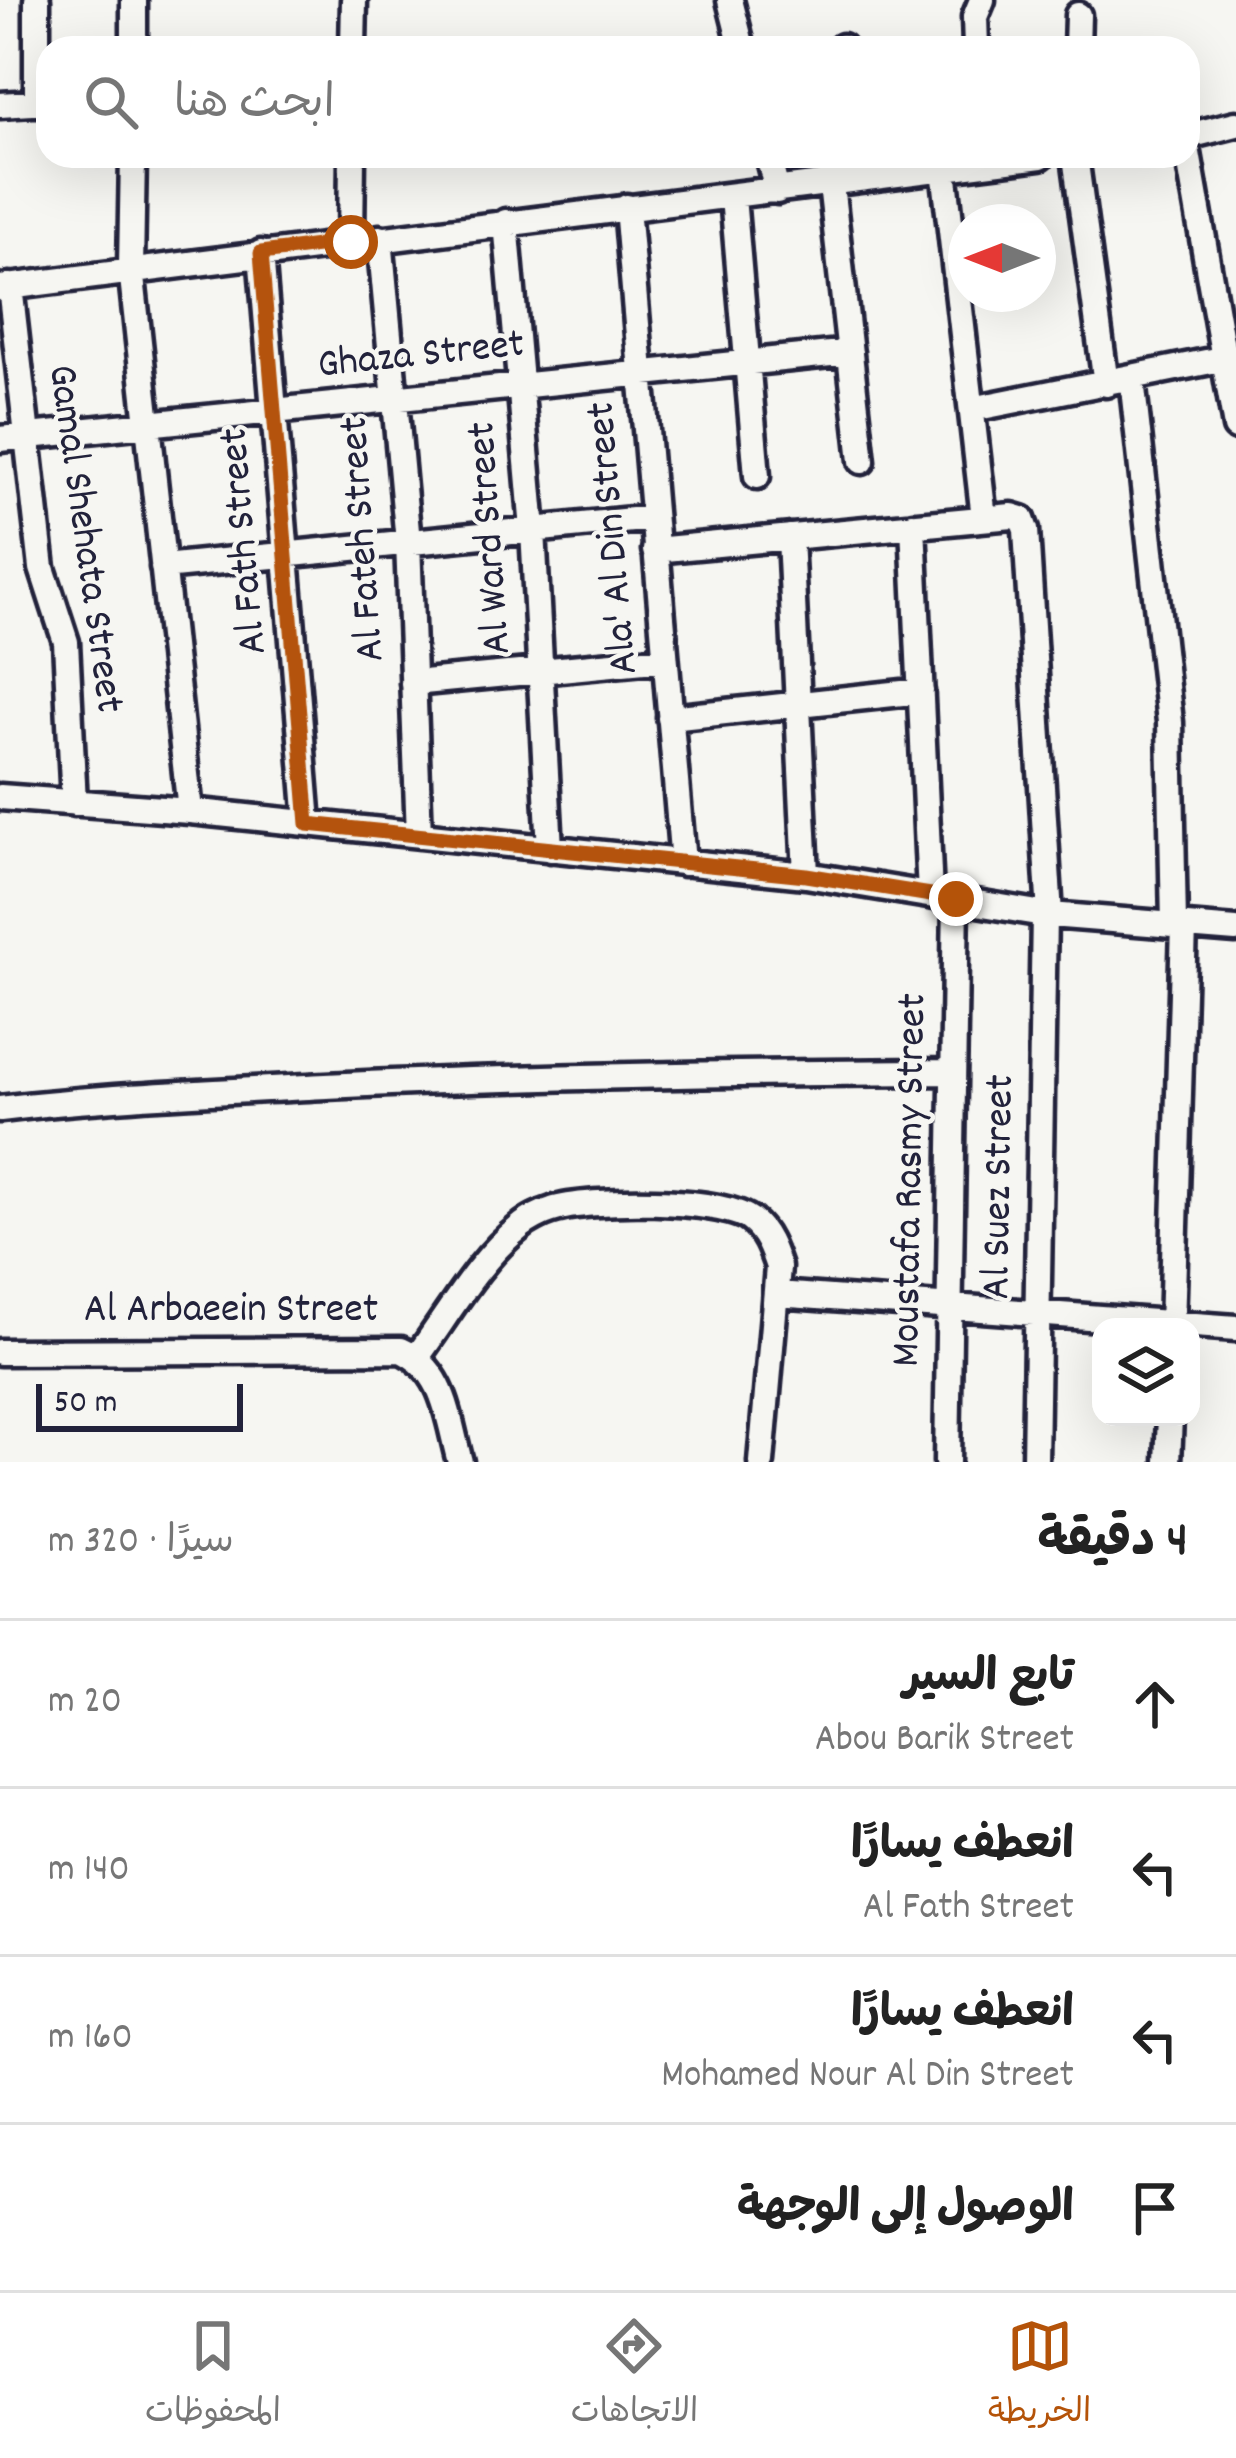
<!DOCTYPE html>
<html lang="ar">
<head>
<meta charset="utf-8">
<style>
  :root { --surface:#fff; --page:#f6f6f6; --text:#222; --muted:#767676; --line:#e0e0e0; --accent:#b45309 }
  body { margin:0; font-family:Dekko,"Playpen Sans Arabic",sans-serif; background:var(--page); color:var(--text); direction:rtl }
  .controls { position:absolute; right:36px; bottom:36px; display:grid; overflow:hidden; border-radius:24px; box-shadow:0 12px 48px #0002 }
  .controls button { width:108px; height:108px; display:grid; place-items:center; padding:0; border:0; border-bottom:3px solid var(--line); background:var(--surface); color:var(--text); font:60px sans-serif }
  .compass { position:absolute; left:948px; top:204px; width:108px; height:108px; border-radius:50%; background:var(--surface); box-shadow:0 12px 48px #0002; rotate:270deg }
  .scale { position:absolute; left:36px; bottom:30px; width:207px; box-sizing:border-box; padding-left:12px; border:6px solid #22223b; border-top:0; font-size:33px; line-height:42px; white-space:nowrap; color:#22223b; -webkit-text-stroke:9px #f6f6f2; paint-order:stroke }
  .stop { position:absolute; width:36px; height:36px; margin:-27px; border:9px solid #b45309; border-radius:50%; background:#fff }
  .stop.end { background:#b45309; border-color:#fff; box-shadow:0 3px 12px #0008 }
  .list { margin:0; padding:0; list-style:none }
  h2 { display:flex; justify-content:space-between; align-items:center; height:156px; margin:0; padding:0 48px; font-size:51px }
  h2 small { font-size:39px; font-weight:400; color:var(--muted) }
  .list li { display:grid; grid-template-columns:78px 1fr auto; gap:36px; align-items:center; box-sizing:border-box; height:168px; padding:0 48px; border-top:3px solid var(--line) }
  .list b { display:block; font-size:45px; white-space:nowrap }
  .list p { margin:0; font-size:39px; white-space:nowrap; color:var(--muted) }
  .list em { font-size:39px; font-style:normal; color:var(--muted) }
  .icon { flex:none; width:66px; height:66px; fill:none; stroke:currentColor; stroke-width:2; stroke-linecap:round; stroke-linejoin:round }
  .map { position:relative; flex:none; width:1236px; height:1462px; overflow:hidden; direction:ltr }
  .search { position:absolute; background:var(--surface); box-shadow:0 12px 48px #0002; left:36px; right:36px; top:36px; height:132px; display:flex; align-items:center; gap:30px; box-sizing:border-box; padding:0 42px; border-radius:36px; color:var(--muted); font-size:45px }
  .sheet { height:828px; background:var(--surface) }
  nav { display:flex; justify-content:space-around; align-items:center; box-sizing:border-box; height:168px; border-top:3px solid var(--line); background:var(--surface); font-size:33px; color:var(--muted) }
  nav a { display:grid; justify-items:center; gap:6px }
  nav .on { color:var(--accent) }
  .map>svg:first-child { display:block }
</style>
</head>
<body>
<div class="map">
<svg width="1236" height="1462" viewBox="0 0 1236 1462">
  <rect width="100%" height="100%" fill="#f6f6f2"/>
  <filter id="ink" filterUnits="userSpaceOnUse"><feTurbulence type="fractalNoise" baseFrequency=".00833" numOctaves="2"/><feDisplacementMap in="SourceGraphic" scale="24" xChannelSelector="R" yChannelSelector="G"/><feConvolveMatrix kernelMatrix="1 2 1 2 8 2 1 2 1" color-interpolation-filters="sRGB"/></filter>
  <g filter="url(#ink)">
    <g fill="none" stroke-linecap="round" stroke-linejoin="round">
      <defs>
        <path id="street" d="M 730,0 L 742,48
          M 842,47 L 842,48
          M 134,48 L 134,0
          M 353,48 L 354,0
          M 976,48 L 975,17 L 982,0
          M 1077,48 L 1078,15
          M 37,103 L 37,0
          M 0,105 L 48,102
          M 1188,136 L 1236,124
          M 1188,153 L 1236,427
          M 133,156 L 131,268 L 190,811
          M 768,156 L 777,191
          M 1075,156 L 1106,384
          M 944,169 L 984,518
          M 831,184 L 862,461
          M 733,197 L 757,476
          M 627,207 L 683,863
          M 506,222 L 533,530 L 550,849
          M 380,238 L 408,542 L 419,835
          M 351,242 L 352,156
          M 261,253 L 308,823
          M 10,286 L 42,568 L 66,642 L 74,803
          M 0,288 L 1041,156
          M 1132,379 L 1170,722 L 1174,925
          M 972,409 L 1236,356
          M 0,439 L 850,352
          M 913,525 L 930,895
          M 790,537 L 806,875
          M 655,550 L 1012,516 L 1022,519 L 1026,530 L 1050,915
          M 163,567 L 652,518
          M 413,683 L 665,659
          M 670,718 L 921,691
          M 0,797 L 190,811 L 806,875 L 1050,915 L 1236,930
          M 0,1109 C 108,1096 217,1092 326,1086 C 535,1076 744,1073 953,1072
          M 777,1294 L 1236,1328
          M 1172,1327 L 1184,926
          M 0,1352 L 401,1350 C 446,1370 448,1419 460,1462
          M 417,1357 C 448,1315 478,1260 520,1227 C 528,1220 542,1213 552,1210 C 588,1198 722,1197 751,1220 C 766,1232 772,1249 778,1267 L 761,1462
          M 947,1462 L 956,899
          M 1035,1462 L 1044,914
          M 1168,1462 L 1170,1417"/>
      </defs>
      <!-- street casing -->
      <use href="#street" stroke="#22223b" stroke-width="33"/>
      <!-- street -->
      <use href="#street" stroke="#f6f6f2" stroke-width="24"/>
    </g>
  </g>
  <g fill="none" stroke-linecap="round" stroke-linejoin="round" filter="url(#ink)">
    <!-- route -->
    <path stroke="#b45309" stroke-width="15" d="M 351,242 L 261,253 L 308,824 L 806,875 L 956,899"/>
  </g>
  <g text-anchor="middle" dominant-baseline="central" stroke-width="9" stroke-linejoin="round" paint-order="stroke">
    <!-- street labels -->
    <g font-size="42" fill="#22223b" stroke="#f6f6f2">
      <text transform="translate(421 357) rotate(-6)">Ghaza Street</text>
      <text transform="translate(492 538) rotate(-94)">Al Ward Street</text>
      <text transform="translate(615 538) rotate(-95)">Ala' Al Din Street</text>
      <text transform="translate(83 539) rotate(82)">Gamal Shehata Street</text>
      <text transform="translate(365 539) rotate(-94)">Al Fateh Street</text>
      <text transform="translate(246 541) rotate(-95)">Al Fath Street</text>
      <text transform="translate(912 1180) rotate(-89)">Moustafa Rasmy Street</text>
      <text transform="translate(1001 1187) rotate(-89)">Al Suez Street</text>
      <text x="231" y="1312">Al Arbaeein Street</text>
    </g>
  </g>
</svg>
<div class="controls">
<button><svg class="icon" aria-label="layers" viewBox="0 0 24 24"><path d="M12 4l9 5-9 5-9-5zM3 14l9 5 9-5"/></svg></button>
</div>
<svg class="compass" viewBox="-18 -18 36 36"><path d="M0-13l5 13h-10z" fill="#e53935"/><path d="M0 13l5-13h-10z" fill="#767676"/></svg>
<div class="scale">50 m</div>
<div class="stop" style="left:351px;top:242px"></div>
<div class="stop end" style="left:956px;top:899px"></div>
<div class="search"><svg class="icon" aria-label="search" viewBox="0 0 24 24"><circle cx="10" cy="10" r="6"/><path d="M15 15l6 6"/></svg>ابحث هنا</div>
</div>
<section class="sheet">
<h2>4 دقيقة<small>سيرًا · 320 m</small></h2>
<ul class="list">
<li><svg class="icon" aria-label="ahead" viewBox="0 0 24 24"><path d="M12 20V5M6 11l6-6 6 6"/></svg><div><b>تابع السير</b><p>Abou Barik Street</p></div><em>20 m</em></li>
<li><svg class="icon" aria-label="left" viewBox="0 0 24 24"><path d="M17 20v-9H6M10 6l-5 5 5 5"/></svg><div><b>انعطف يسارًا</b><p>Al Fath Street</p></div><em>140 m</em></li>
<li><svg class="icon" aria-label="left" viewBox="0 0 24 24"><path d="M17 20v-9H6M10 6l-5 5 5 5"/></svg><div><b>انعطف يسارًا</b><p>Mohamed Nour Al Din Street</p></div><em>160 m</em></li>
<li><svg class="icon" aria-label="arrive" viewBox="0 0 24 24"><path d="M6 21V4h12l-3 4 3 4H6"/></svg><div><b>الوصول إلى الوجهة</b></div></li>
</ul>
</section>
<nav>
<a class="on"><svg class="icon" aria-label="map" viewBox="0 0 24 24"><path d="M3 6l6-2 6 2 6-2v14l-6 2-6-2-6 2zM9 4v14M15 6v14"/></svg>الخريطة</a>
<a><svg class="icon" aria-label="directions" viewBox="0 0 24 24"><path d="M12 3l9 9-9 9-9-9zM9 14v-3h6M13 9l2 2-2 2"/></svg>الاتجاهات</a>
<a><svg class="icon" aria-label="saved" viewBox="0 0 24 24"><path d="M7 4h10v16l-5-4-5 4z"/></svg>المحفوظات</a>
</nav>
</body>
</html>
